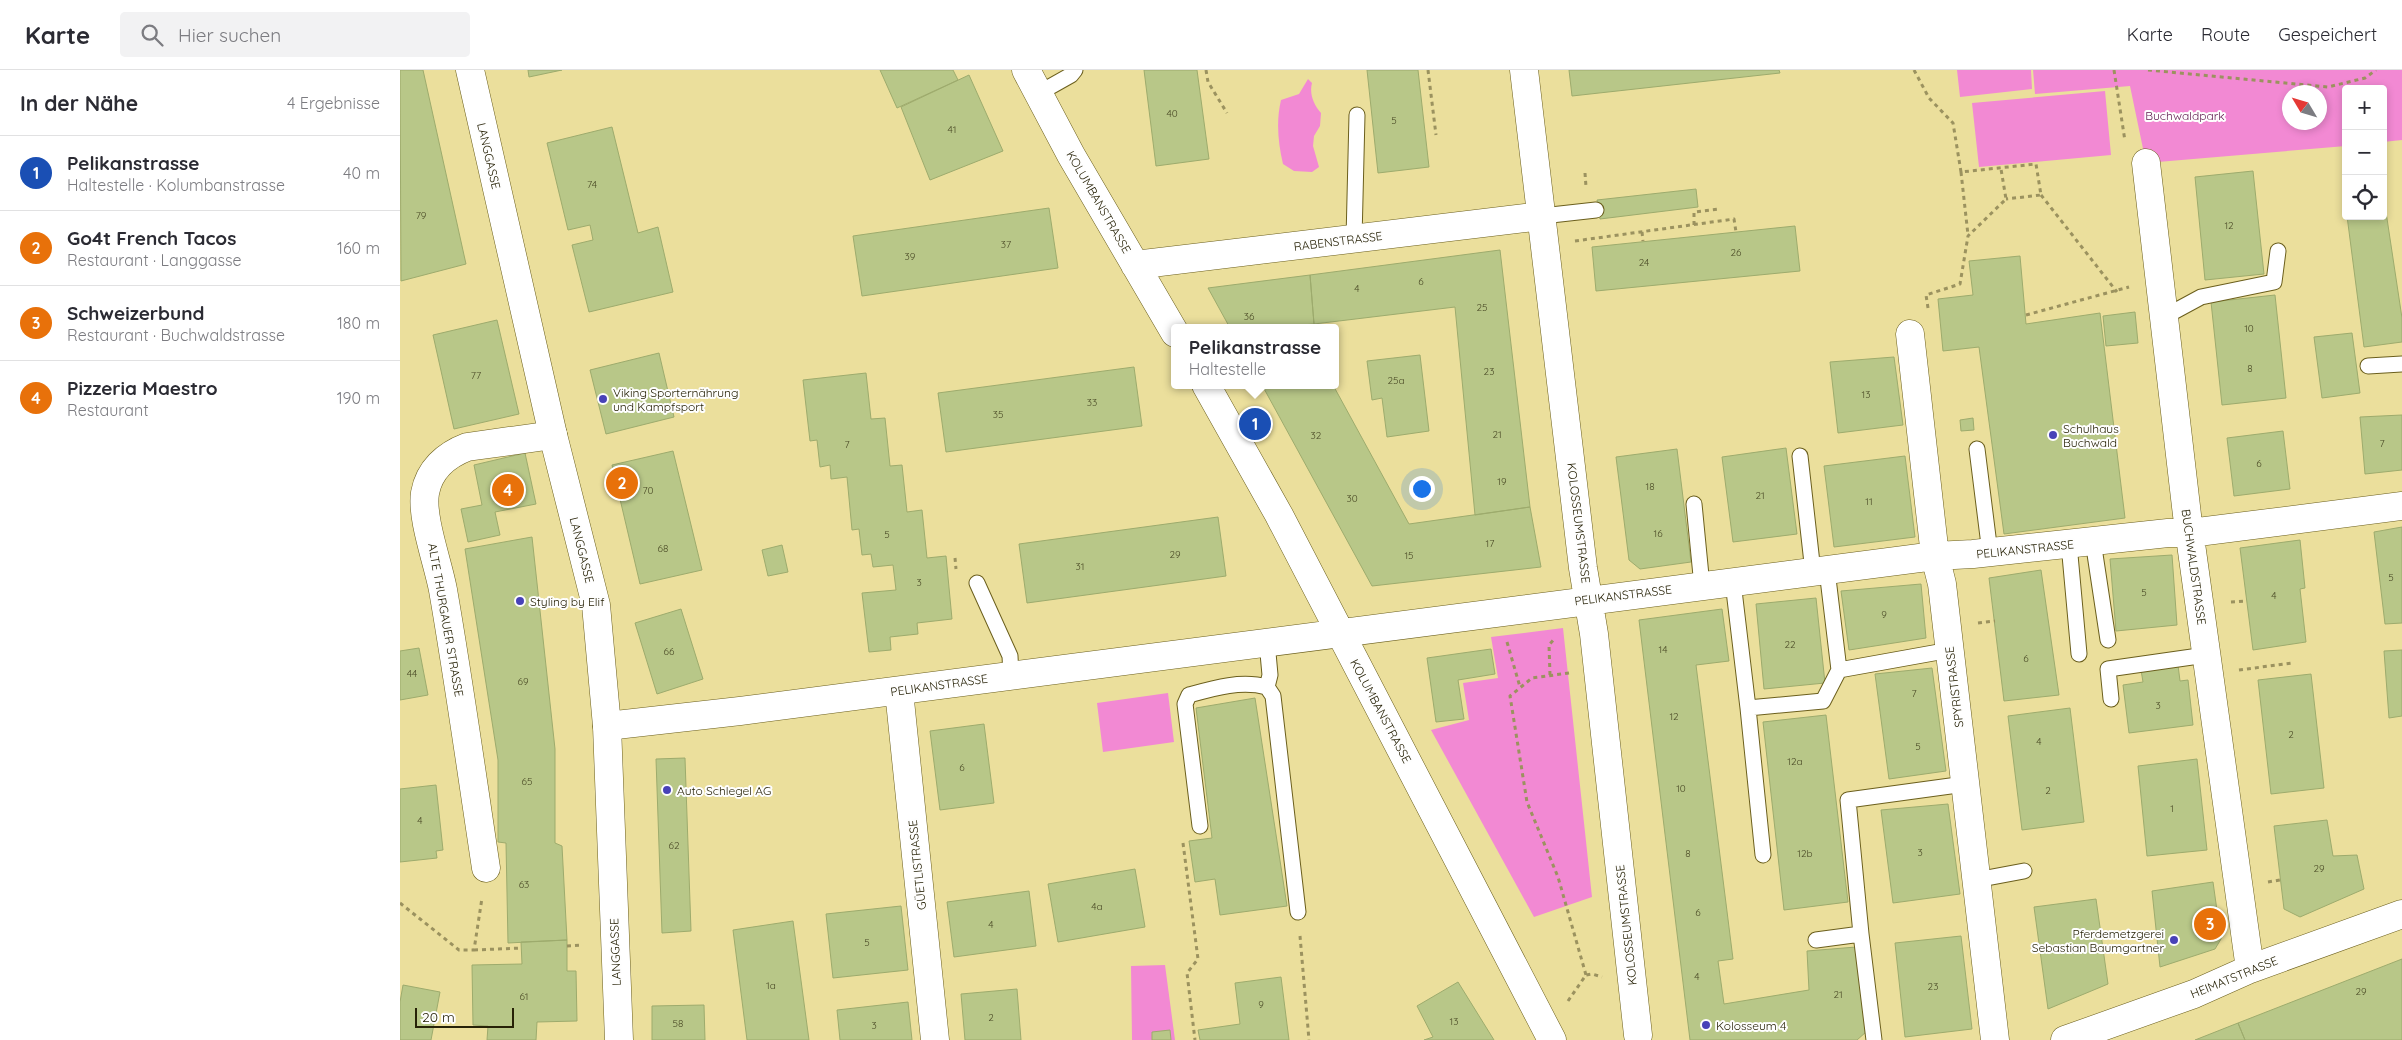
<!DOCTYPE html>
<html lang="de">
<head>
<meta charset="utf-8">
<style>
  :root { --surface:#fff; --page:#f2f2f3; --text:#2b2b33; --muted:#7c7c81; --line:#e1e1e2; --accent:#2563eb }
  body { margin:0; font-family:Quicksand,sans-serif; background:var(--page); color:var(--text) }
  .controls { position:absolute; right:15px; top:15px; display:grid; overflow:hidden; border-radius:5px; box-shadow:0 2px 8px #0003 }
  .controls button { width:45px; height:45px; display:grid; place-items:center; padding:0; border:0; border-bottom:1px solid var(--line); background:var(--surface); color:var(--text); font:25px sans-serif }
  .compass { position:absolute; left:1882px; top:15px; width:45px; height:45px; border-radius:50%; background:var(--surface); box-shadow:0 2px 8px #0003; rotate:308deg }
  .scale { position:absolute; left:15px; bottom:12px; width:99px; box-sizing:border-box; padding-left:5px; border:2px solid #272207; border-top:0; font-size:14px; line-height:18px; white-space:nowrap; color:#272207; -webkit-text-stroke:4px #fefefe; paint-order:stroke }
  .you { position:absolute; left:1021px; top:418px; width:18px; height:18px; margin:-12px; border:4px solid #fff; border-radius:50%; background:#1a73e8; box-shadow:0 0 0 8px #1a73e833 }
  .badge { display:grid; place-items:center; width:32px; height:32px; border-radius:50%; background:var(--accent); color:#fff; font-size:16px; font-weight:700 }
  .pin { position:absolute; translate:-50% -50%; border:2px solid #fff; box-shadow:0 1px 5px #0006 }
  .popup { position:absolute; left:771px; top:254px; width:168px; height:65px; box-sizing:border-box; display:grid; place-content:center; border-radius:5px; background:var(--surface); filter:drop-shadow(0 1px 4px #0005); font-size:16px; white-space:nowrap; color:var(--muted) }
  .popup b { font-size:19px; color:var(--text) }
  .popup::after { content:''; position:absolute; left:50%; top:100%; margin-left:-10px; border:10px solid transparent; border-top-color:var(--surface) }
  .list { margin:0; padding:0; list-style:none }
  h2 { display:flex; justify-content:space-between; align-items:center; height:65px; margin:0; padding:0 20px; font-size:21px }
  h2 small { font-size:16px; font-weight:400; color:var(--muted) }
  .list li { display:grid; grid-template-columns:32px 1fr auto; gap:15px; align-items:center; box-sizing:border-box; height:75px; padding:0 20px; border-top:1px solid var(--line) }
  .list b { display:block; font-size:19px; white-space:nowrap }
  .list p { margin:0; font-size:16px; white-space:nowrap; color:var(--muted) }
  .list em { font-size:16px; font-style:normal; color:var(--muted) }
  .icon { flex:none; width:28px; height:28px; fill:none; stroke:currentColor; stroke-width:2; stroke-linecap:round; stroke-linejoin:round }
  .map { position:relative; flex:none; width:2002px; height:970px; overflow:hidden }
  header { display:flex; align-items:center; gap:30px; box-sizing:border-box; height:70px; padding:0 25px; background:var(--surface); border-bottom:1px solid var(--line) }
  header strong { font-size:24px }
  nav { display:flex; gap:28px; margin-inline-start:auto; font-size:18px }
  .search { width:350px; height:45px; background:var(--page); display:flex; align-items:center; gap:12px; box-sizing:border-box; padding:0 18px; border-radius:5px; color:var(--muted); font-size:19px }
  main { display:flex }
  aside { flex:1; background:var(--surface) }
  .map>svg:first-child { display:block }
</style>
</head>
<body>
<header>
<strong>Karte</strong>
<div class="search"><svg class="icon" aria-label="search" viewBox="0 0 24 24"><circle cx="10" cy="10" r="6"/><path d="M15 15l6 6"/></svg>Hier suchen</div>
<nav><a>Karte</a><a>Route</a><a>Gespeichert</a></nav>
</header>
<main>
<aside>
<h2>In der Nähe<small>4 Ergebnisse</small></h2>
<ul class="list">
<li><span class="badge" style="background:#1a4fb4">1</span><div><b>Pelikanstrasse</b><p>Haltestelle · Kolumbanstrasse</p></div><em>40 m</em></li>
<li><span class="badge" style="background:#e8710a">2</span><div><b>Go4t French Tacos</b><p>Restaurant · Langgasse</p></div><em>160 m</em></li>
<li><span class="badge" style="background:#e8710a">3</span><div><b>Schweizerbund</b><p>Restaurant · Buchwaldstrasse</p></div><em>180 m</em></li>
<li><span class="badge" style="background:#e8710a">4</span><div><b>Pizzeria Maestro</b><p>Restaurant</p></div><em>190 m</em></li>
</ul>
</aside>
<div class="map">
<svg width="2002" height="970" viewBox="0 0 2002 970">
  <rect width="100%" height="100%" fill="#ebdf9c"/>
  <!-- green -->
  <path fill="#f289d3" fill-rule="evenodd" d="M 1557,0 L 1631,0 L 1632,19 L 1560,27 Z
    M 1633,0 L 2002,0 L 2002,70 L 1983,72 L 1983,19 L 1946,19 L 1946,76 L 1746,93 L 1730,16 L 1635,24 ZM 1890,22 L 1920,22 L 1920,52 L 1890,52 Z
    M 908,9 L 912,13 C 909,24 914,35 921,43 L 920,56 L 914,66 L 913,76 L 919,97 L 912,102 L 894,101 L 883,94 C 878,73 876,51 881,30 L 899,24 Z
    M 1705,21 L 1711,85 L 1579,97 L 1572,33 Z
    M 1163,558 L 1192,827 L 1134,847 L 1031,660 L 1069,650 L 1063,613 L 1098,608 L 1091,567 Z
    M 768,623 L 774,672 L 703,682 L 697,633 Z
    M 765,895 L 775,970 L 732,970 L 731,896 Z"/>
  <!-- building -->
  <path fill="#b8c788" stroke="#9dab6d" d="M 0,0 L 23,0 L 66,194 L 1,211 Z
    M 128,0 L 162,0 L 129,7 Z
    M 480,0 L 553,0 L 558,10 L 497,38 Z
    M 744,0 L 797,0 L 809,89 L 756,96 Z
    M 967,0 L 1018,0 L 1029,97 L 978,103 Z
    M 1169,0 L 1379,0 L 1380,3 L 1172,26 Z
    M 569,5 L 603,81 L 530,110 L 501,37 Z
    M 212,57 L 238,163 L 258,157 L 273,222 L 189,242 L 172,175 L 193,170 L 190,155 L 168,160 L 147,73 Z
    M 1853,101 L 1864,204 L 1805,210 L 1795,107 Z
    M 1296,119 L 1298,137 L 1200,149 L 1197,130 Z
    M 1983,122 L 2002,248 L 2002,272 L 1964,277 L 1947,146 L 1983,146 Z
    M 649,138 L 658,198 L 462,226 L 453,166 Z
    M 1395,156 L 1400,201 L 1196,221 L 1192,177 Z
    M 1100,180 L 1130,437 L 1075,445 L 1055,237 L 914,254 L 910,205 Z
    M 1620,186 L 1626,254 L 1700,243 L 1725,448 L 1604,464 L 1579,277 L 1543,281 L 1538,229 L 1573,225 L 1569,191 Z
    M 910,205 L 914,254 L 889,256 L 890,258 L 830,258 L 808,218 Z
    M 1875,225 L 1886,328 L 1822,335 L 1811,232 Z
    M 1735,242 L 1738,273 L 1706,276 L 1703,246 Z
    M 97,250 L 119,344 L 54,359 L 33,265 Z
    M 1952,263 L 1960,323 L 1922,328 L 1914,267 Z
    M 259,283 L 274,347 L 206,364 L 190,300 Z
    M 1020,285 L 1029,361 L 987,367 L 982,328 L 972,330 L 967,291 Z
    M 1494,287 L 1503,355 L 1438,363 L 1430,292 Z
    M 734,297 L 742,356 L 546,382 L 538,323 Z
    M 466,303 L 471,349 L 485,348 L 490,396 L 502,395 L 507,442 L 522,440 L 527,488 L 546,486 L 552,549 L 517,553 L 518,564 L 490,567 L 491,580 L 469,582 L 462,523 L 496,520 L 493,495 L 473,497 L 471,484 L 462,485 L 459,459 L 452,460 L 447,407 L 431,409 L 430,395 L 420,397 L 417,370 L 410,371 L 403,310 Z
    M 862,315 L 933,315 L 1009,454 L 1130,437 L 1141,497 L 972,516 Z
    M 2002,345 L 2002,400 L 1965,404 L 1960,347 Z
    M 1573,348 L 1574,360 L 1561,361 L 1560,350 Z
    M 1883,361 L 1890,419 L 1834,426 L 1827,368 Z
    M 1386,378 L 1397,464 L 1333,472 L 1322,387 Z
    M 1277,379 L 1291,492 L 1240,499 L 1229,490 L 1216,387 Z
    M 273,381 L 302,500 L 240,514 L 212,395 Z
    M 125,383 L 136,434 L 95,442 L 100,465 L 68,472 L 61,439 L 82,435 L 74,395 Z
    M 1505,386 L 1515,467 L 1434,477 L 1424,396 Z
    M 818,447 L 826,506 L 627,533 L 619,474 Z
    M 2002,457 L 2002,553 L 1985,554 L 1974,462 Z
    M 132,467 L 155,679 L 155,773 L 162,776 L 167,870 L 108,873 L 106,773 L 98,772 L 98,690 L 65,479 Z
    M 1900,470 L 1905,518 L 1900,519 L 1906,572 L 1853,580 L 1840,478 Z
    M 382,475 L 388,502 L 368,506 L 362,480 Z
    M 1772,485 L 1777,555 L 1716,561 L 1710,489 Z
    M 1641,500 L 1659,625 L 1604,631 L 1589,508 Z
    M 1521,514 L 1526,568 L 1449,580 L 1441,521 Z
    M 1416,528 L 1425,613 L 1364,619 L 1356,534 Z
    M 281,539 L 303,609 L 257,624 L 235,553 Z
    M 1322,539 L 1329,591 L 1296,595 L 1333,889 L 1318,891 L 1324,934 L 1409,920 L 1407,881 L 1456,877 L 1466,962 L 1457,970 L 1290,970 L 1239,550 Z
    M 19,578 L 28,625 L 0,630 L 0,581 Z
    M 1091,579 L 1095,604 L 1058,610 L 1064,649 L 1036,652 L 1027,588 Z
    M 2002,580 L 2002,646 L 1989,648 L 1984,581 Z
    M 1778,595 L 1780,611 L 1788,610 L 1793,655 L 1729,663 L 1723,615 L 1743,612 L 1741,600 Z
    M 1532,598 L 1546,701 L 1489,709 L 1475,604 Z
    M 1911,604 L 1924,718 L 1871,724 L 1858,610 Z
    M 855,628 L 887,836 L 820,845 L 815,809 L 795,812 L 789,771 L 812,768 L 796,638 Z
    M 1670,638 L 1684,752 L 1622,760 L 1608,646 Z
    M 1426,645 L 1448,832 L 1384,840 L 1363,652 Z
    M 584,654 L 594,733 L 540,740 L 530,661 Z
    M 285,688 L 291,861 L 262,863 L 256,689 Z
    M 1797,689 L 1807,780 L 1747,786 L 1738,696 Z
    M 36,715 L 43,780 L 36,781 L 37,788 L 0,792 L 0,719 Z
    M 1548,734 L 1560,824 L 1493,833 L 1481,740 Z
    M 1927,750 L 1933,786 L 1957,785 L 1964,819 L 1900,847 L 1884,839 L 1874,756 Z
    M 735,799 L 745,857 L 658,872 L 648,814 Z
    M 1813,812 L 1821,869 L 1815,879 L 1760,897 L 1752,821 Z
    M 629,821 L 636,876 L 554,887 L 547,832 Z
    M 1696,829 L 1708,914 L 1648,939 L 1634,837 Z
    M 501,836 L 508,900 L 433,908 L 426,844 Z
    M 393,851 L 409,970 L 347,970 L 333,860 Z
    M 1561,866 L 1572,959 L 1505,967 L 1495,873 Z
    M 167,870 L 167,901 L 176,901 L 177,951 L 137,952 L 136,970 L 87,970 L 88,956 L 73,955 L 72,895 L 122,894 L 121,872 Z
    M 2002,889 L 2002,970 L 1845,970 L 1838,953 Z
    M 881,907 L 889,970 L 800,970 L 798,960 L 840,954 L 835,913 Z
    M 1058,912 L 1094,970 L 1024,970 L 1033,967 L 1017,936 Z
    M 3,915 L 40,922 L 31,970 L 0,970 L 0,932 Z
    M 617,919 L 621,970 L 565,970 L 561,924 Z
    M 508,932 L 512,970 L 440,970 L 437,940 Z
    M 304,935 L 305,970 L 252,970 L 252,936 Z
    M 1838,953 L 1845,970 L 1795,970 Z
    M 770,960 L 771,970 L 752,970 L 752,962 Z"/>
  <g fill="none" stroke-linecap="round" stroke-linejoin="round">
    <defs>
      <path id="lane" d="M 639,23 L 671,5 L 675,0
        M 1142,146 L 1196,140
        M 954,169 L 957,45
        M 1764,247 L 1801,227 L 1874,212 L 1878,181
        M 1968,296 L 2002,294
        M 1577,379 L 1590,483
        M 1400,386 L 1413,502
        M 1294,434 L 1302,516
        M 1693,471 L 1708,570
        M 1669,474 L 1679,584
        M 1427,500 L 1439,600 L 1550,580
        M 1333,512 L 1348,638 L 1423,631 L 1439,600
        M 577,513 L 610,586 L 611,606
        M 867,572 L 870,605 L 867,617 L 873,626 L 898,842
        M 1711,629 L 1708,599 L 1806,585
        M 1348,638 L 1363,785
        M 800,756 L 785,634 L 789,625 C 814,618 841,610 867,617
        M 1576,810 L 1624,801
        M 1461,864 L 1448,730 L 1565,714
        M 1416,870 L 1461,864 L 1474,970"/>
      <path id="street" d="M 626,0 L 671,85 L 775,263
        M 1124,0 L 1183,498 L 1194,564 L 1238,965
        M 1746,93 L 1787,445 L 1850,899
        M 735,195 L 1142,146
        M 1510,264 L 1535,486 L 1542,514 L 1595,970
        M 806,315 L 879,445 L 1152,970
        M 499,621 L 535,970
        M 207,656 L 340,641 L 1535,486 L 1573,484 L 1768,463 L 1790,463 L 2002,436
        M 86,798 C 72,706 59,612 43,520 C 38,493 21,448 25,423 C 29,400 46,385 67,377 L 153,365
        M 1665,970 L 1794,924 L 1850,899 L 2002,844"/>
      <path id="secondary" d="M 70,0 L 153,365 L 196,535 L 207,656 L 219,970"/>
    </defs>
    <!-- lane casing -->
    <use href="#lane" stroke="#6b5f1d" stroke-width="17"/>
    <!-- street casing -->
    <use href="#street" stroke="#6b5f1d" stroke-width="29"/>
    <!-- secondary casing -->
    <use href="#secondary" stroke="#6b5f1d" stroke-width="29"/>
    <!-- path -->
    <path stroke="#9b925f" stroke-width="3" stroke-dasharray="4 4" stroke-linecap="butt" d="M 806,0 L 808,12 L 827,43
      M 1028,0 L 1036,65
      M 1514,0 L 1529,28 L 1553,53 L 1561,102 L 1636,94 L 1641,125 L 1606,129
      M 1714,0 L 1725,71
      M 1748,0 L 1928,17 L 1965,8 L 1976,0
      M 1561,102 L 1568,165
      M 1185,103 L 1186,117
      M 1641,125 L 1717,222
      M 1294,155 L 1294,142 L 1320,139
      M 1242,162 L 1243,171
      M 1175,171 L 1334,149 L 1336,162
      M 1528,238 L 1526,225 L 1560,214 L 1568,166 L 1606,129 L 1601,99
      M 1626,245 L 1729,217
      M 555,488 L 556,499
      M 1831,532 L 1847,531
      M 1578,553 L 1595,551
      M 1107,572 L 1120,617
      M 1839,600 L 1892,593
      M 1169,603 L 1132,608 L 1110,626 L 1127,732 L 1158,807 L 1186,905
      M 1150,605 L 1149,575 L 1155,568
      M 783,773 L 798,889 L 787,903 L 795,970
      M 1868,812 L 1880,810
      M 0,833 L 59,880 L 74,880 L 82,828
      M 900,866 L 909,970
      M 167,876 L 183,875
      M 74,880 L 121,878
      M 1168,931 L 1186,905 L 1192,904 L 1202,907"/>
    <!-- lane -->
    <use href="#lane" stroke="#fff" stroke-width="15"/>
    <!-- street -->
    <use href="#street" stroke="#fff" stroke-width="28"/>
    <!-- secondary -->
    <use href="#secondary" stroke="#fff" stroke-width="28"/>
  </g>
  <!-- markers -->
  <g fill="#4842b8" stroke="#fefefe" stroke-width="2">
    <circle cx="203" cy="329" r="5"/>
    <circle cx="1653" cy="365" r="5"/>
    <circle cx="120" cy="531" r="5"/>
    <circle cx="267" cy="720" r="5"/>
    <circle cx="1774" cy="870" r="5"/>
    <circle cx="1306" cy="955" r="5"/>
  </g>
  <g text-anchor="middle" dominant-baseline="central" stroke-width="4" stroke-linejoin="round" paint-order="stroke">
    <!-- number labels -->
    <g font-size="10" fill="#4b4b27">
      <text x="772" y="43">40</text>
      <text x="994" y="50">5</text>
      <text x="552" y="59">41</text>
      <text x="192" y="114">74</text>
      <text x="21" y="145">79</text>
      <text x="1829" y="155">12</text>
      <text x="606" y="174">37</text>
      <text x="1336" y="182">26</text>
      <text x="510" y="186">39</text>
      <text x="1244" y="192">24</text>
      <text x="1021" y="211">6</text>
      <text x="957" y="218">4</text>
      <text x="1082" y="237">25</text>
      <text x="849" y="246">36</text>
      <text x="1849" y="258">10</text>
      <text x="1850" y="298">8</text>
      <text x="1089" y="301">23</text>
      <text x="76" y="305">77</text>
      <text x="996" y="310">25a</text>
      <text x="1466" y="324">13</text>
      <text x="692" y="332">33</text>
      <text x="598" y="344">35</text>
      <text x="1097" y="364">21</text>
      <text x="916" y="365">32</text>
      <text x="1982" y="373">7</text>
      <text x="447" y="374">7</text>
      <text x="1859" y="393">6</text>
      <text x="1102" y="411">19</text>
      <text x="1250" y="416">18</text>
      <text x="248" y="420">70</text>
      <text x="1360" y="425">21</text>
      <text x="952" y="428">30</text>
      <text x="1469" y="431">11</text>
      <text x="1258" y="463">16</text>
      <text x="487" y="464">5</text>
      <text x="1090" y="473">17</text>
      <text x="263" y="478">68</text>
      <text x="775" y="484">29</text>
      <text x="1009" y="485">15</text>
      <text x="680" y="496">31</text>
      <text x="1991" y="507">5</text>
      <text x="519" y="512">3</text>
      <text x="1744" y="522">5</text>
      <text x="1874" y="525">4</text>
      <text x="1484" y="544">9</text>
      <text x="1390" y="574">22</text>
      <text x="1263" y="579">14</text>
      <text x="269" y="581">66</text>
      <text x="1626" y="588">6</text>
      <text x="12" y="603">44</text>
      <text x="123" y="611">69</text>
      <text x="1514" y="623">7</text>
      <text x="1758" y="635">3</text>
      <text x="1274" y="646">12</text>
      <text x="1891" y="664">2</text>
      <text x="1639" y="671">4</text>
      <text x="1518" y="676">5</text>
      <text x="1395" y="691">12a</text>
      <text x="562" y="697">6</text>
      <text x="127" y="711">65</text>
      <text x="1281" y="718">10</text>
      <text x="1648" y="720">2</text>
      <text x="1772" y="738">1</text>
      <text x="20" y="750">4</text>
      <text x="274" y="775">62</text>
      <text x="1520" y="782">3</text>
      <text x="1288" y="783">8</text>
      <text x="1405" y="783">12b</text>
      <text x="1919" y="798">29</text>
      <text x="124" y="814">63</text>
      <text x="697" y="836">4a</text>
      <text x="1298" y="842">6</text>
      <text x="591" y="854">4</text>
      <text x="467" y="872">5</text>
      <text x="1297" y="906">4</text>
      <text x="371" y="915">1a</text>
      <text x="1533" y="916">23</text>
      <text x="1961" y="921">29</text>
      <text x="1438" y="924">21</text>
      <text x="124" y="926">61</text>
      <text x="861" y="934">9</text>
      <text x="591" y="947">2</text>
      <text x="1054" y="951">13</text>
      <text x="278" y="953">58</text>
      <text x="474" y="955">3</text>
    </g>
    <!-- park labels -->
    <g font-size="12" fill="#601a4f" stroke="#fefefe">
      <text x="1785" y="45">Buchwaldpark</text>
    </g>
    <!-- street labels -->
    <g font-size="12" fill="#272207" stroke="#fefefe">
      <text transform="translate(89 86) rotate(77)">LANGGASSE</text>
      <text transform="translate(699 132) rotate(60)">KOLUMBANSTRASSE</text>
      <text transform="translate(938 171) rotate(-7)">RABENSTRASSE</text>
      <text transform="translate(1179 453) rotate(83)">KOLOSSEUMSTRASSE</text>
      <text transform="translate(1625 479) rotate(-6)">PELIKANSTRASSE</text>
      <text transform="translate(182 480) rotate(76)">LANGGASSE</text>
      <text transform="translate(1794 497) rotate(82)">BUCHWALDSTRASSE</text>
      <text transform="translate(1223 525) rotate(-7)">PELIKANSTRASSE</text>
      <text transform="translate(46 550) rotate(80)">ALTE THURGAUER STRASSE</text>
      <text transform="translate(539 615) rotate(-8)">PELIKANSTRASSE</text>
      <text transform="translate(1554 617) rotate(-97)">SPYRISTRASSE</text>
      <text transform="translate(981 641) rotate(62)">KOLUMBANSTRASSE</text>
      <text transform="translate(517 795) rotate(-96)">GÜETLISTRASSE</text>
      <text transform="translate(1226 855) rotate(-96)">KOLOSSEUMSTRASSE</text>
      <text transform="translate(215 882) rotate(-92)">LANGGASSE</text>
      <text transform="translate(1834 907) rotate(-22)">HEIMATSTRASSE</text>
    </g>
    <!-- poi labels -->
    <g font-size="12" fill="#272207" stroke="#fefefe" text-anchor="start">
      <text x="213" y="322">Viking Sporternährung<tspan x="213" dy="14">und Kampfsport</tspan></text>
      <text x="1663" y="358">Schulhaus<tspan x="1663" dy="14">Buchwald</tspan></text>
      <text x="130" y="531">Styling by Elif</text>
      <text x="277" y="720">Auto Schlegel AG</text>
      <text x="1764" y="863" text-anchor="end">Pferdemetzgerei<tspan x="1764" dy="14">Sebastian Baumgartner</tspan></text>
      <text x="1316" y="955">Kolosseum 4</text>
    </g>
  </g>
</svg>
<div class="controls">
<button>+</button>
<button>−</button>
<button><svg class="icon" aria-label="locate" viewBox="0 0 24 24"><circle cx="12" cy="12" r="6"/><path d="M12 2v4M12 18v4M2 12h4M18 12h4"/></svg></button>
</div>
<svg class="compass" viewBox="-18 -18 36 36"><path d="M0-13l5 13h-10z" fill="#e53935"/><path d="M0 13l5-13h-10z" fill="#7c7c81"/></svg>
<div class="scale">20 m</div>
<div class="you"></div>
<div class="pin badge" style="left:855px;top:354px;background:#1a4fb4">1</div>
<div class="popup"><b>Pelikanstrasse</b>Haltestelle</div>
<div class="pin badge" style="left:222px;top:413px;background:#e8710a">2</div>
<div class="pin badge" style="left:1810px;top:854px;background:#e8710a">3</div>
<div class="pin badge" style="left:108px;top:420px;background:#e8710a">4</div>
</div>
</main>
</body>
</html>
